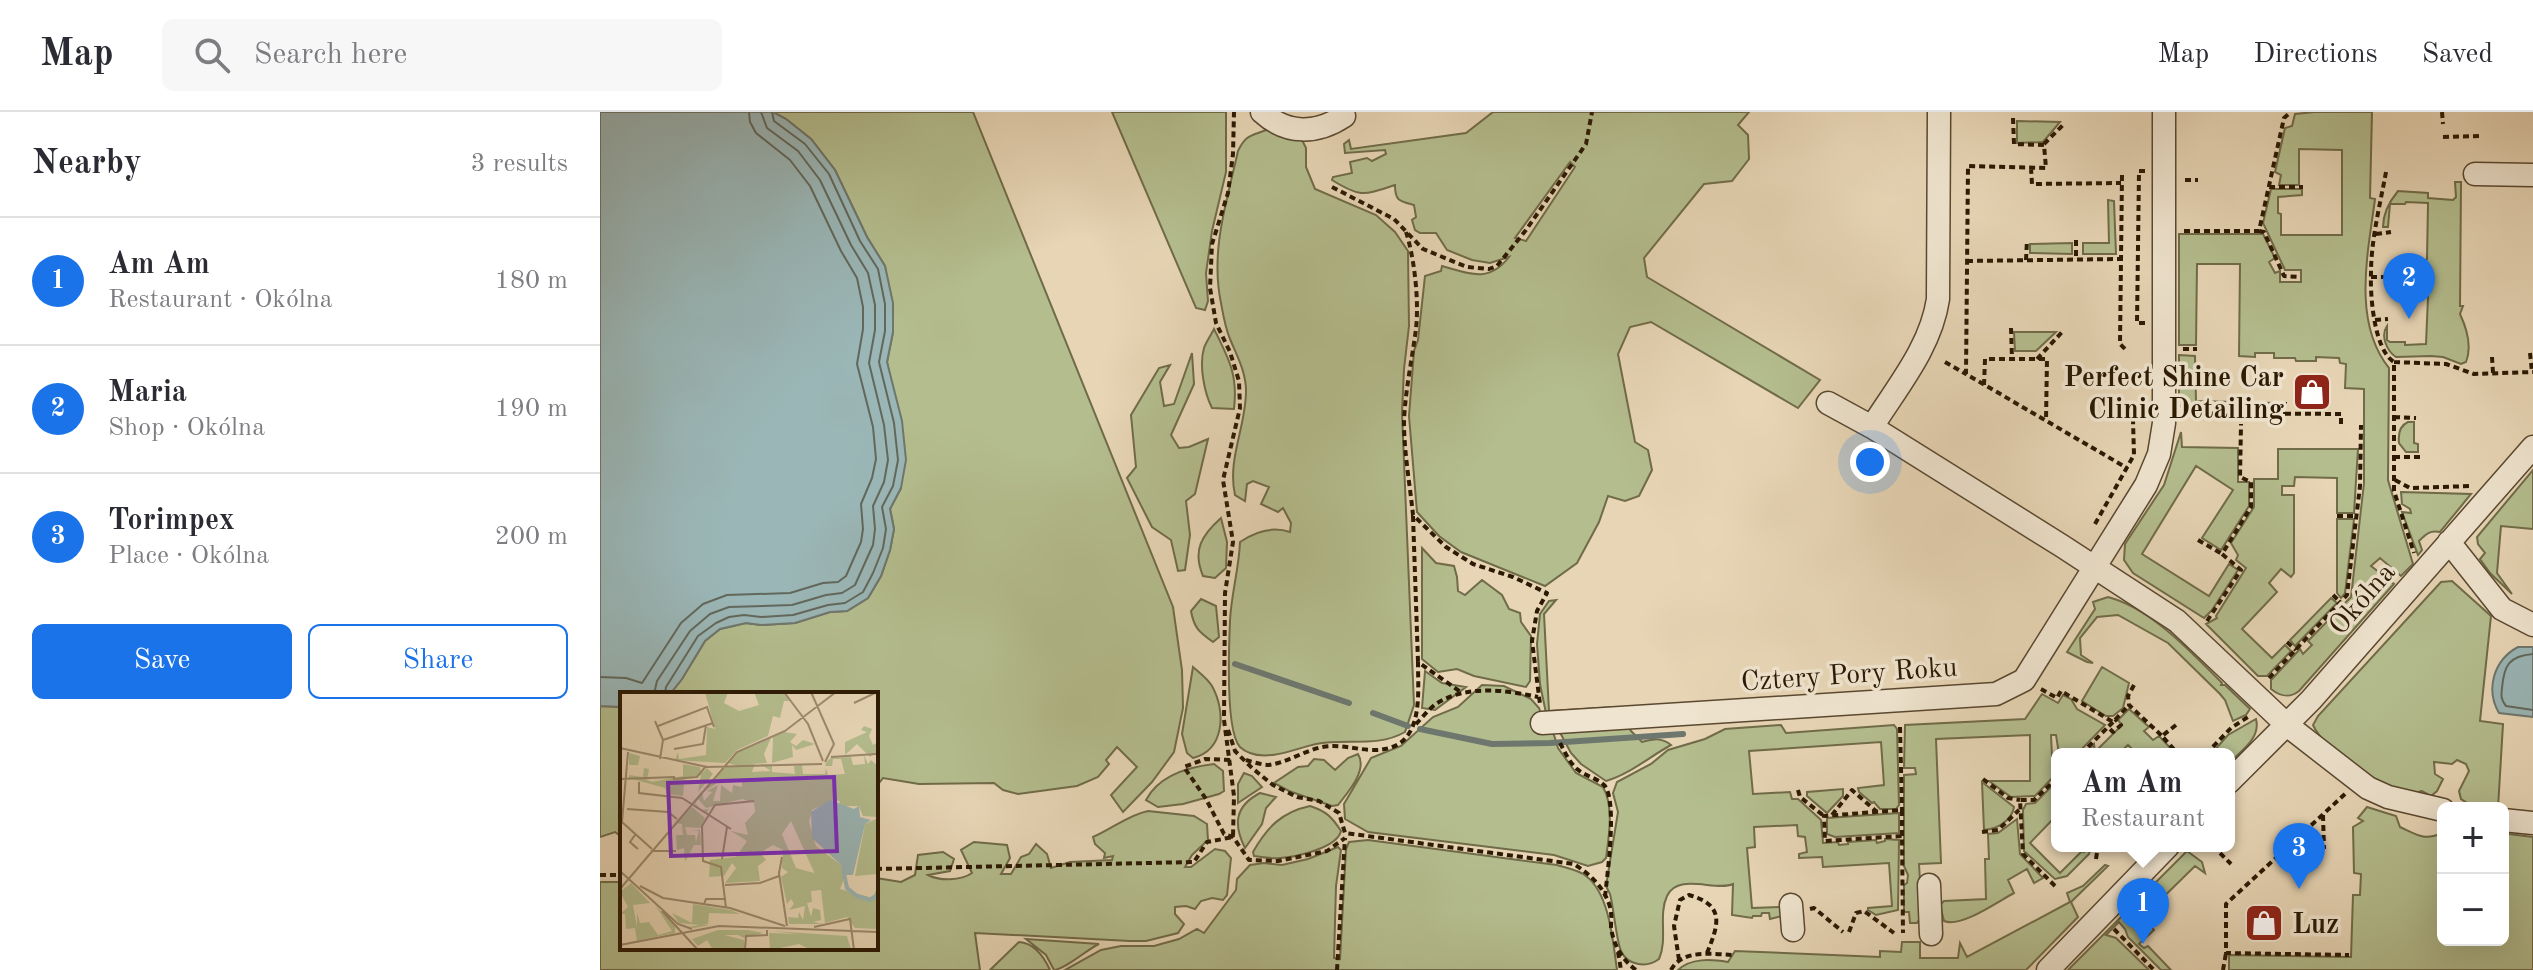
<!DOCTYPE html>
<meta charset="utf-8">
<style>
:root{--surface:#fff;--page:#f7f7f7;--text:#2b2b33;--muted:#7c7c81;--line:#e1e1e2;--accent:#1a73e8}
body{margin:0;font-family:"Old Standard TT",serif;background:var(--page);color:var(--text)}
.controls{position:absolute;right:24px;bottom:24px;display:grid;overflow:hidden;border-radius:12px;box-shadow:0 8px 32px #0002}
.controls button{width:72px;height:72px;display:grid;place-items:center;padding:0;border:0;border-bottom:2px solid var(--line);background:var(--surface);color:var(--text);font:40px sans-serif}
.you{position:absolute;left:1270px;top:350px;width:28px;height:28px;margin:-20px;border:6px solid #fff;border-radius:50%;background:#1a73e8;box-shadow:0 0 0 12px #1a73e833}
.badge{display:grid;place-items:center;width:52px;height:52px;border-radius:50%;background:var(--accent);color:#fff;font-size:26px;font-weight:700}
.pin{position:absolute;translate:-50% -66px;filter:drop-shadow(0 2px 4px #0008)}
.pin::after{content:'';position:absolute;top:42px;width:28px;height:24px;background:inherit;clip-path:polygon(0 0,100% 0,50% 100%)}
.popup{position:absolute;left:1451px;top:636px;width:184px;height:104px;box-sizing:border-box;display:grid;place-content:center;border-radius:12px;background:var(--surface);filter:drop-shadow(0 2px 6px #0005);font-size:26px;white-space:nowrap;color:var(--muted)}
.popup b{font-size:30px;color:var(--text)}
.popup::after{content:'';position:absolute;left:50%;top:100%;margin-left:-16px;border:16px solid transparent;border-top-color:var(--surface)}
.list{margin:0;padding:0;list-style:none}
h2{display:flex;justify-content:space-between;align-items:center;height:104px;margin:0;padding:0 32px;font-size:34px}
h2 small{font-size:26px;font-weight:400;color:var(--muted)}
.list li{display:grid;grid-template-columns:52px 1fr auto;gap:24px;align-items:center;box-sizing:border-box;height:128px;padding:0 32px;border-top:2px solid var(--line)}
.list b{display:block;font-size:30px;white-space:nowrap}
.list p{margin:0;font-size:26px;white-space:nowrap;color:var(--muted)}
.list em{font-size:26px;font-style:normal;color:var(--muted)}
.actions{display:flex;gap:16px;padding:24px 32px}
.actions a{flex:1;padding:18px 0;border:2px solid var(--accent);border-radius:12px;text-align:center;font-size:28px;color:var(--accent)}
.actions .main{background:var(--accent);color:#fff}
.icon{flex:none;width:44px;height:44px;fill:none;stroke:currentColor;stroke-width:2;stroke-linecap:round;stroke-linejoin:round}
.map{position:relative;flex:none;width:1933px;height:858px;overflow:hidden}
header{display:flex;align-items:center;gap:48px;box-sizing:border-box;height:112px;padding:0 40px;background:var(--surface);border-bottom:2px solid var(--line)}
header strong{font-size:38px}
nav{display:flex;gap:44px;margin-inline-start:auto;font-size:28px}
.search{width:560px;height:72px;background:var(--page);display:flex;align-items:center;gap:20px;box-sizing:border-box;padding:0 28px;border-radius:12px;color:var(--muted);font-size:30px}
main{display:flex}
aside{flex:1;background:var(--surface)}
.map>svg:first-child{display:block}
</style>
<header>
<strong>Map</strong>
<div class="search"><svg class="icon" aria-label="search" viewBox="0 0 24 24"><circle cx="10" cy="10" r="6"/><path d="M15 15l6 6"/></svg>Search here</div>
<nav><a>Map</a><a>Directions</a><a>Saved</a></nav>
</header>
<main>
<aside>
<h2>Nearby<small>3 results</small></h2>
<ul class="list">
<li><span class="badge">1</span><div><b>Am Am</b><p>Restaurant · Okólna</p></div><em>180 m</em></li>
<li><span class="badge">2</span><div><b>Maria</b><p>Shop · Okólna</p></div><em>190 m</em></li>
<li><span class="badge">3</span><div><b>Torimpex</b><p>Place · Okólna</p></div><em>200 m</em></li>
</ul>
<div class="actions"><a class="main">Save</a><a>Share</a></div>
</aside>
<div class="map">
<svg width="1933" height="858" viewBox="0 0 1933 858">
<rect width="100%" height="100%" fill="#e7d5b5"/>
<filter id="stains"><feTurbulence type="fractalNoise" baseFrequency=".0025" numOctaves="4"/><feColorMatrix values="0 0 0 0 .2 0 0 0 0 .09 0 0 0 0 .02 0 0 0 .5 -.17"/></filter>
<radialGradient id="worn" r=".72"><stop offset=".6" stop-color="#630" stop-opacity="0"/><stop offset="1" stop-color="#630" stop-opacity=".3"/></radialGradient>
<path fill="#b4bd8e" stroke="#706b48" stroke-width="2" fill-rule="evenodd" d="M173 0H373L573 495 582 558 583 596 574 640 552 670 523 700 511 683 537 655 517 635 506 648 509 652 498 665 477 674 418 682 403 678 394 671 319 672 283 666 276 675V582H70L82 567 105 529 120 517 146 511 161 513 195 511 230 500 247 499 268 486 281 464 290 438 294 417 290 397 301 376 293 279 287 250 293 220 285 154 267 125 235 58 211 27 186 7Z
M512 0H626V60L612 119 606 161 608 189 605 198 596 196Z
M893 0H1149L1138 13 1148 23 1149 47 1132 69 1104 72 1044 146 1047 165 1220 268 1198 296 1051 210 1030 215 1018 242 1035 330 1048 338 1052 358 1039 384 1025 389 1008 384 999 410 977 451 945 474 861 440 839 424 817 400 809 304 814 239 818 228 825 164 841 159 842 154C870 162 889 171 909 145L890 151 872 148 847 138 836 121H820L815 118 812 108 816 105 814 93C799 89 795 89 795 73 764 83 761 86 732 68L733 65 752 61 750 50 767 46 772 49 786 42 785 38 745 41 744 32 749 28 751 37 866 21ZM970 50 975 55 926 129 915 126Z
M1714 0H1772L1770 86 1775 87C1768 141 1752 210 1789 256L1788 368 1813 452 1801 464 1780 446 1771 454 1794 472 1699 579C1689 587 1680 584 1671 577V568L1700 537 1703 542 1712 533 1708 529 1751 485 1764 371V277L1745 276 1746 252 1740 251 1739 246 1716 245V249H1696L1695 246H1674V241H1655V245L1639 244 1640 152H1597L1596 233H1579V122H1663L1675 146 1669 150 1675 161 1680 159V170H1701V158H1685L1663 111 1671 77H1702V83L1678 85V101L1681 102V123H1742V38L1699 37V73H1679L1681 63 1675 60 1685 16 1692 14 1695 2Z
M1417 9 1460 10 1443 30 1417 31Z
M671 16 701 26 706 36V55L715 77 776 103 795 120 808 139 809 214 804 257 802 301 814 593 805 620C777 636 746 626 716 632 697 636 670 649 650 641 647 640 643 638 640 635 625 619 629 533 630 509 631 483 639 457 640 430 656 419 672 414 690 420L691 411 683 396 678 400 661 392 669 375 653 369 647 372 645 389 635 383C627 347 646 315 646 279 646 260 637 244 630 227 625 215 623 202 621 191 610 139 627 89 638 39 647 20 654 24 671 16Z
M1855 70H1861L1860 194H1863L1860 202C1867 217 1872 235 1866 250L1861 252 1843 245 1831 244 1796 245C1787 239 1780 224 1787 214V228L1790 230H1805V233L1826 232 1828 185H1824V149L1827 147 1828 91 1806 90 1805 92H1790L1788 115H1783C1783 101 1789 90 1798 79L1828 81V86L1853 88 1856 85Z
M1508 88 1514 89 1516 142H1483V131H1509Z
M1472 131V142L1430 141V132Z
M614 217C629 247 638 263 634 297L612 296C604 280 599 253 604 236 606 230 611 223 614 217Z
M1414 220H1456L1436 239H1415Z
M592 241 594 272 571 323 579 336 589 335 608 327 595 382 586 389 590 423 585 458 578 459 571 428 552 415 527 366 536 355 531 303 559 256 570 253 560 270 564 294 574 292Z
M1579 243 1595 244 1596 289 1674 291V299L1583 297 1579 292Z
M1808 310H1814V331L1818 332V340H1806L1799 331C1798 322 1799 314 1808 310Z
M1581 320 1582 335 1638 336V370H1649V394L1621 438 1602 426 1633 378 1596 354 1542 442 1609 484 1629 452 1638 458 1612 498 1604 506 1533 461 1524 448 1525 432 1564 373Z
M1678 337H1758L1754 401H1737V366L1695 365 1694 374H1682V383H1694V461L1691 465 1681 457 1669 471 1677 480 1642 517 1672 546 1685 533 1691 539 1667 564H1658L1606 512 1617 506 1616 504 1646 456 1636 448 1638 443 1631 431 1654 395V367H1678Z
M1933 358V417L1901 414 1897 461 1912 482 1890 461 1880 447 1885 441 1878 432 1877 425Z
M1801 380 1871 382 1840 420C1830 418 1826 422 1819 429L1822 438 1818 443 1802 400 1811 401 1810 397 1802 392Z
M621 406 627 430 626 456 615 466 603 464C592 438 602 423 621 406Z
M1737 407H1754L1745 481 1741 486 1737 481Z
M822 436 836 451 854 454 857 465 858 479 865 483 882 468 902 483 909 497 920 501 921 510 931 524 930 569 926 575 874 564 857 557 838 560 822 547Z
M1852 469 1891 504 1880 609 1903 612 1898 696 1869 692 1861 687 1859 679 1869 659 1866 652 1857 648 1852 652 1834 650 1835 662 1843 667 1837 679 1831 684 1822 679C1819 680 1811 681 1810 681 1783 680 1723 637 1713 613L1718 604 1841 470Z
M1508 485C1551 496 1592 541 1622 571L1621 573H1625L1650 597 1646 603 1633 609 1625 588 1620 582 1568 531 1518 503 1497 505 1480 526 1481 543 1493 551 1487 550 1467 540 1495 497 1493 490Z
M1731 486 1737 491 1695 534 1690 528Z
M601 487 616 494 619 525 613 530C599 520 594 516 591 499Z
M956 488 944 502 949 599 1016 595 1031 619 1042 630C1053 627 1061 625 1071 633 1049 645 1030 662 1006 669L981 652 971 641 957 615 947 606 940 572 937 532 940 502 949 489Z
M593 555C600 561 608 567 612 574 626 599 625 638 593 646L587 641 582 622Z
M1502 555 1529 571 1523 596 1513 604H1506L1482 589Z
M825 559 842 571 866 575 835 598 822 596Z
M882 573 904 574 931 587 939 596 945 614 954 623 958 636 976 661 1003 675C1014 694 1009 724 1006 746L1002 750 988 754 954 743 768 720 745 707 744 692 771 646 801 634 833 605 858 595Z
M1442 582 1458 591 1463 583 1471 587 1477 597 1505 613 1477 642H1459L1456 623H1451L1452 644 1457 649V661L1435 684 1411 685 1389 669H1430V623L1336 627 1341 751 1319 752 1322 803 1317 811H1310L1309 800H1304V773L1307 771 1308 763 1304 754V663L1316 662 1315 656H1304L1305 613 1425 607Z
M0 594 22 595V725L15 720 0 725Z
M1529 597 1549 615 1544 619 1553 628 1559 624 1576 642H1537L1528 633 1518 642H1485L1494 632 1495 640 1522 613 1518 608Z
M1656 607C1661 626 1642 638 1629 651V642H1611L1628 623Z
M1181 613 1186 621 1294 613 1297 617 1299 693 1296 697H1280L1274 690 1272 691 1259 680 1258 676 1284 673 1281 630 1149 639 1153 682 1190 680 1192 687H1198L1221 708 1223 731 1238 730 1239 733 1248 732V730L1276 728 1277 731 1285 729V727L1299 728 1298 798 1276 803 1268 798V796L1292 794 1289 751 1223 755 1222 745 1199 746V742L1207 740 1205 725 1198 724 1197 713 1154 715 1155 735 1147 736 1152 796 1183 795 1182 804 1170 807 1169 801H1162L1161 804H1153L1152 806 1132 803 1133 772C1116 780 1078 760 1067 784 1058 803 1068 827 1059 847 1047 856 1028 854 1021 839 1016 827 1014 797 1010 782L1006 774 1018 700 1013 681 1017 670 1051 652 1068 638 1105 627 1125 617Z
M758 642C768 658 748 680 738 693L732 694 689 679 674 671 698 655 708 654 714 647 724 648 735 658 748 646Z
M614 652 623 659 624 679 619 682 583 692 558 695 546 688C559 663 588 655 614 652Z
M644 661 652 664 662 675 638 691V672Z
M1457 669V703L1430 731 1460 761 1482 739 1484 740 1491 735 1489 742 1467 764 1455 767 1424 739 1423 698 1426 692 1435 691Z
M1382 670 1414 695C1412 708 1398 717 1384 718Z
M1243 677V684L1227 701 1207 684V680Z
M660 681 676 685 666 696 662 712 645 736C633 712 635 694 660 681Z
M710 694C726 699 732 705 741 719 737 736 696 745 680 746 671 747 662 745 654 744L653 740C667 715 682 700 710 694Z
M1767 695 1796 704 1800 715C1817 723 1824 729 1843 721V828H1903V714L1909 722 1933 725V858H1629V843L1751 845 1753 783H1760L1761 762 1754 761 1753 715 1763 709 1758 706Z
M548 699 594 704 607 712 608 728 592 743 585 755H591L615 737 625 739 631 746 627 783 623 788 612 786 601 789 595 797 586 794 575 795V802L584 812 578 821 546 829H530L375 821 380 858H0V770H22V836H276V766L301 770 315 763 318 743 343 740 354 747 350 759 328 763C339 769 361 769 372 761L361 738 374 730 407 733 410 746 401 762H411L421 745 429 742 436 732 447 742 451 756 470 750 512 748 513 744 504 746 505 741 495 732 493 725C512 717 528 703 548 699Z
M1299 701V721L1235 725 1227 722V706Z
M1417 707 1420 742 1443 766 1434 771 1427 757 1408 768 1414 781C1397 790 1361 816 1344 809L1340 793 1344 789 1386 787 1385 747H1389L1388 722 1398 721Z
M768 728 957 753C966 756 979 758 986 764 1010 782 1013 831 1017 858H465L501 838 521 834H554L579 827 597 817 604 821 636 778 637 767 650 753 664 751 682 753 708 747 738 735 741 738 736 774 734 846 740 847 746 737 749 730Z
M1587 739 1602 750 1605 761 1595 754 1542 806 1554 818 1539 832 1544 836 1548 834 1571 858H1561L1528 825 1525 817 1519 810 1506 823 1516 826 1549 858H1468Z
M1505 753 1508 754 1471 790 1478 805 1426 858H1078C1091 846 1110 847 1128 850L1135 839 1280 845V839L1301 840 1302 830H1320V846H1358L1360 831 1367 845 1470 790 1467 781 1483 774Z
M426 827 499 832C486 838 466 857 454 858L446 843Z
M419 830C435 831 444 845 450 858H390Z"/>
<path fill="#9ab6b6" stroke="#6e776e" stroke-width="2" d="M0 0H173L186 7 211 27 235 58 267 125 285 154 293 191V220L287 250 302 309 306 348 301 376 290 397 294 417 290 438 281 464 268 486 247 499 230 500 195 511 161 513 146 511 120 517 105 529 82 567 70 582H22V595L0 594Z
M1918 535H1933V605L1899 601C1885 577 1894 548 1918 535Z"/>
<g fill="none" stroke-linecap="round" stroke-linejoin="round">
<path stroke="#62685c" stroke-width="2" d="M1933 542C1909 544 1904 553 1902 576 1901 584 1901 588 1906 594L1933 598
M0 565 26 566 42 571 81 511 103 492 127 483 190 481 223 471 238 470 246 464 261 430 263 417 261 392 272 366 276 347 273 315 257 252 263 217V195L257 166 241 139 210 74 190 48 156 21 150 10 149 0
M54 582 57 569 90 519 110 502 129 495 192 493 226 483 242 481 255 473 273 433 275 417 273 394 284 370 288 348 284 313 269 251 275 218V193L268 161 251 133 220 68 198 39 167 16 161 0
M65 582 66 575 98 524 116 511 129 505 144 503 161 505 193 503 228 493 245 491 263 480 273 461 283 436 286 417 282 395 293 374 298 348 294 311 279 250 285 219V192L278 157 260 129 229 62 205 32 174 9 172 0"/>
<path stroke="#6e776e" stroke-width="6" d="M635 552 749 591
M773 601 808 614
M820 617 892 632 950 631 1083 622"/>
<g stroke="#5a4830" stroke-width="25">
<path id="minor" d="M662 0C687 23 717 22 744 4
M1875 62 1933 63
M1228 291 1272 315 1462 434 1577 509 1688 614 1768 676 1788 685 1843 698
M1272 315C1297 275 1331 235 1338 187L1339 0
M1849 430 1902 497 1933 513
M942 611 1396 582 1424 568 1546 373 1559 342 1564 311V0
M1629 670 1711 588 1933 335
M1903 708 1933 711
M1329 773 1331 822
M1191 793 1193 818
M1448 858 1568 734"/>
</g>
<path stroke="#2b1903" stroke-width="4" stroke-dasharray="6 4" stroke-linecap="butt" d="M1842 0 1843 12
M1413 6 1414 32 1444 33 1446 56 1368 54 1366 262 1527 356
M1843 25 1881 24
M1444 32 1465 11
M1431 56 1432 72 1521 71
M1545 59H1539L1537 211H1546
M1786 60C1780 93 1771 128 1771 161 1770 183 1774 238 1794 250V379L1814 441
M1522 63 1520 232 1525 237
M1585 68H1598
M732 75 794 107 823 137 867 155 889 157 897 154 926 118 986 32 992 0
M1669 75H1703
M1584 119H1659L1684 6 1691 0
M1659 119 1664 120 1684 164 1699 165
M806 120C815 148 820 195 815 224 811 253 805 281 804 310 804 341 810 373 813 403L846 435 873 452 913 465 947 481 937 499 932 529 940 592
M1776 122 1791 120
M1476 128V148
M1426 148 1427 128
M1367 149 1520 147
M1771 165H1785
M1775 208 1788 207
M1411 216 1412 247
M1583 237H1597
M1930 241 1932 260
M1892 245 1893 261
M1437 247 1463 219
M1345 250 1366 262
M1794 250 1846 252 1874 262 1933 260
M1384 273 1385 247H1447L1446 309
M1685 290V302
M1585 301 1741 302V313
M1794 305 1816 306
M1794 345H1820
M1795 368 1810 376 1872 374
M813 404 818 550
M1737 404H1757
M1495 412 1534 343 1533 308
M1598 428 1622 442
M1733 483 1741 491
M1607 509 1641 458 1622 442 1651 395V370L1640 365 1641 312
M1687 530 1696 538
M1669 566 1747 483 1760 374 1761 313
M1534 573 1528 584 1529 593 1562 624
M1441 577 1457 586 1461 579 1513 610 1529 593
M1513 610 1508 615 1513 620 1521 613 1515 607
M816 612C823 605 830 595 839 590 869 573 906 578 938 585
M1576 613 1562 624 1578 642
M1300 615 1302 698
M628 618 635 639 652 656 673 673 697 685 719 689 739 701 745 721 974 752C991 763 1004 775 1010 795 1012 802 1011 808 1011 815 1013 832 1022 848 1036 858
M960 631C965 640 969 650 977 657 985 664 997 666 1004 673 1018 687 1007 764 1005 785
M1481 642 1508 615
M1606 642 1631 616 1651 603
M630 648 605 647 584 655 606 687 624 722 633 725 649 748 678 749 727 739 745 726
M646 648C653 650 662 653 669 653 688 650 704 639 722 635 739 632 754 637 771 638 825 640 818 586 818 550L862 581
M1383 667 1408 686 1420 688
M1198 678 1200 685 1224 704
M1745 682 1626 792V841L1749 843
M1232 703 1252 678 1277 700
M1723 703 1724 737
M1382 720 1398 718 1419 698
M1302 724V698L1224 704 1225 729 1302 724 1303 821
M1613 734 1631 752
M1496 747 1498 734
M276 757 594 750 607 730 633 725 634 684 624 608 625 481 633 430 623 368 640 296 639 269 630 240 616 211 610 176 612 132 628 81 633 42 634 0
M0 763H22
M1455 774 1423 742 1420 688H1434L1457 666
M1210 797 1214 796 1243 820
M1514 817 1554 858
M1249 820 1256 801 1264 799 1294 821
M1018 840 1021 858
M1079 848 1074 814 1080 788 1089 783C1125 793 1119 812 1107 841
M737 858 745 726
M1071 858C1082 837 1112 842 1133 843
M1623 858 1626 841"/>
<use href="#minor" stroke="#efe4cf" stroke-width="22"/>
</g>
<defs>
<g id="shop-square" transform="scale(2)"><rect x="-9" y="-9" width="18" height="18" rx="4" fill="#8f2418" stroke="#efe4cf"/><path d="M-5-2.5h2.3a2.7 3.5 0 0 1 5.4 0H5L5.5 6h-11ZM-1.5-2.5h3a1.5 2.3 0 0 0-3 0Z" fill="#fff"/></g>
</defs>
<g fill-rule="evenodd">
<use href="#shop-square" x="1712" y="280"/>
<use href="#shop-square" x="1664" y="811"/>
</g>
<g text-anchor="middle" stroke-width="7" stroke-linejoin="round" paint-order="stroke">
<g font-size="28" font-weight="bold" fill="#2b1903" stroke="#efe4cf" text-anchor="end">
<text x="1684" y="274">Perfect Shine Car<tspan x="1684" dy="32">Clinic Detailing</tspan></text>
<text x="1692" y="821" text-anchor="start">Luz</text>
</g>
<g font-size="28" fill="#2b1903" stroke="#efe4cf">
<text transform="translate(1761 486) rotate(-49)" y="10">Okólna</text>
<text transform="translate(1249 561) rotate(-4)" y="10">Cztery Pory Roku</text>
</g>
</g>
<g transform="translate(20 580)">
<rect width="258" height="258" fill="#e7d5b5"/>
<path d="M85 0H108L104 11 119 19 139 13 134 0H163L170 9H164L160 26 153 24 148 44 117 58 105 71 55 68 58 60 59 67 86 63 87 35 95 37ZM244 34 252 37 249 44 253 53 258 50V59L250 65 237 52 225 63V50L247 40 241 38ZM164 40 177 42 170 50 176 54 183 48 195 52 176 58 172 53 173 65 152 71 153 45ZM151 46 144 62 147 71 129 72H135L132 80 151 79 140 72 152 73V80L175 82 174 74 182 73 183 82H205L206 76 208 83 225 82 221 67H213L212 74H205L207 69 211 66 231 65 233 73 245 72 244 63 248 72 251 68 258 74V125L243 124 239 114H219L220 109 214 108 192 118 189 130 196 154 221 173 224 187 220 197 253 206 258 193V237L235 236 227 225 205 231 201 198 191 199 192 210 187 211 191 225 193 216 200 218 201 228 193 230 203 232H169L168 225 178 226 179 220 183 228 185 214 169 218 174 212 171 207 167 212 161 185 168 180 162 176 163 158 153 153 140 161 146 168 138 174 140 189 105 191 116 176 112 171 104 184 89 185 90 168 116 165 127 149 111 139 128 143 125 131 135 120 134 111 122 107 86 116 78 107 75 111 81 118 89 117 86 122 80 118 73 110 82 99 84 109 92 100 87 99 98 93 93 109H100L101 93 112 101 113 93 122 95V87L97 91 85 99 106 74H118L108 71 118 60ZM171 129 194 180V181L176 176 162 142ZM9 61 20 64 18 73H9V83L23 85 24 76 29 77 27 88 32 90 63 84V72L80 75 81 82 87 76 93 82 78 100 81 83 63 87 74 91 64 92 63 104 47 102 45 96 9 86ZM72 115 85 126 80 136 65 135 67 143H75L76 150 79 139 72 138H80L81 153H74L65 170 64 156 57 158 56 143H63L62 132 55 131ZM256 127 258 182 235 184 245 132ZM11 191 30 211 13 213 17 235V221L20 231 29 230 38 243 52 239 35 213 55 234V241L0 252 17 249 15 236 6 237 5 222H0L8 215 0 200ZM73 212 111 218 120 222 89 221 88 232 82 233H90L74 236 68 235 80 233 59 231 52 221 72 231ZM98 238H128L143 241 124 246 118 243H104L124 248 125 256 123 258H93L87 248 78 254 72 247ZM152 239 227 244 231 258H191L179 252 150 258 149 241 177 242Z" fill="#b4bd8e" fill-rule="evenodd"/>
<path d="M210 108 234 117 239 114 240 125 251 128 245 132 233 183H222L221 173 192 146 191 120Z" fill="#9ab6b6"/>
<path fill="none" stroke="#9ab6b6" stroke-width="4" d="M224 182 227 196 237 204 250 208 257 203"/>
<path fill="none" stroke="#9c8a6e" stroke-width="2" d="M164 0 188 32 203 69M191 0 214 52 205 70M234 11 257 0 258 13M35 29 43 48 40 67M38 34 87 15 94 35M43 48 93 31M0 56 87 75 202 72M54 57 83 52 86 33M8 60 2 130 32 157M211 65 256 62M0 87 55 85M53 87 77 85 86 74M19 90V101L62 106 111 137M7 117 48 120 57 127M13 153 18 157 10 150 15 143M31 159H56M162 165 159 181 167 234M102 167 107 135M0 179 58 232 72 237M105 193 140 191 159 184M20 194 43 206 110 216 165 234M0 197 117 60 165 39 216 0M84 212 86 207H106M106 216 101 175 83 169 82 134 95 113 134 109M42 219 78 258M194 235 230 227 234 258M0 253 99 234 258 240M125 258 126 244 147 243V238"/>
<path fill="#7b2cbf" fill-opacity="0.15" stroke="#7b2cbf" stroke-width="4" d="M214 85 217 159 51 164 48 91Z"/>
<rect width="258" height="258" fill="none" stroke="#2b1903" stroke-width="4"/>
</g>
<rect width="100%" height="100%" filter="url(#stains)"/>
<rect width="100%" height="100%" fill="url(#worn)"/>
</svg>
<div class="controls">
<button>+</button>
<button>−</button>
</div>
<div class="you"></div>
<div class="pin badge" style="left:1543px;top:832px">1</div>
<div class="popup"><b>Am Am</b>Restaurant</div>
<div class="pin badge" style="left:1809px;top:207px">2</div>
<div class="pin badge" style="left:1699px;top:777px">3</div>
</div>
</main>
